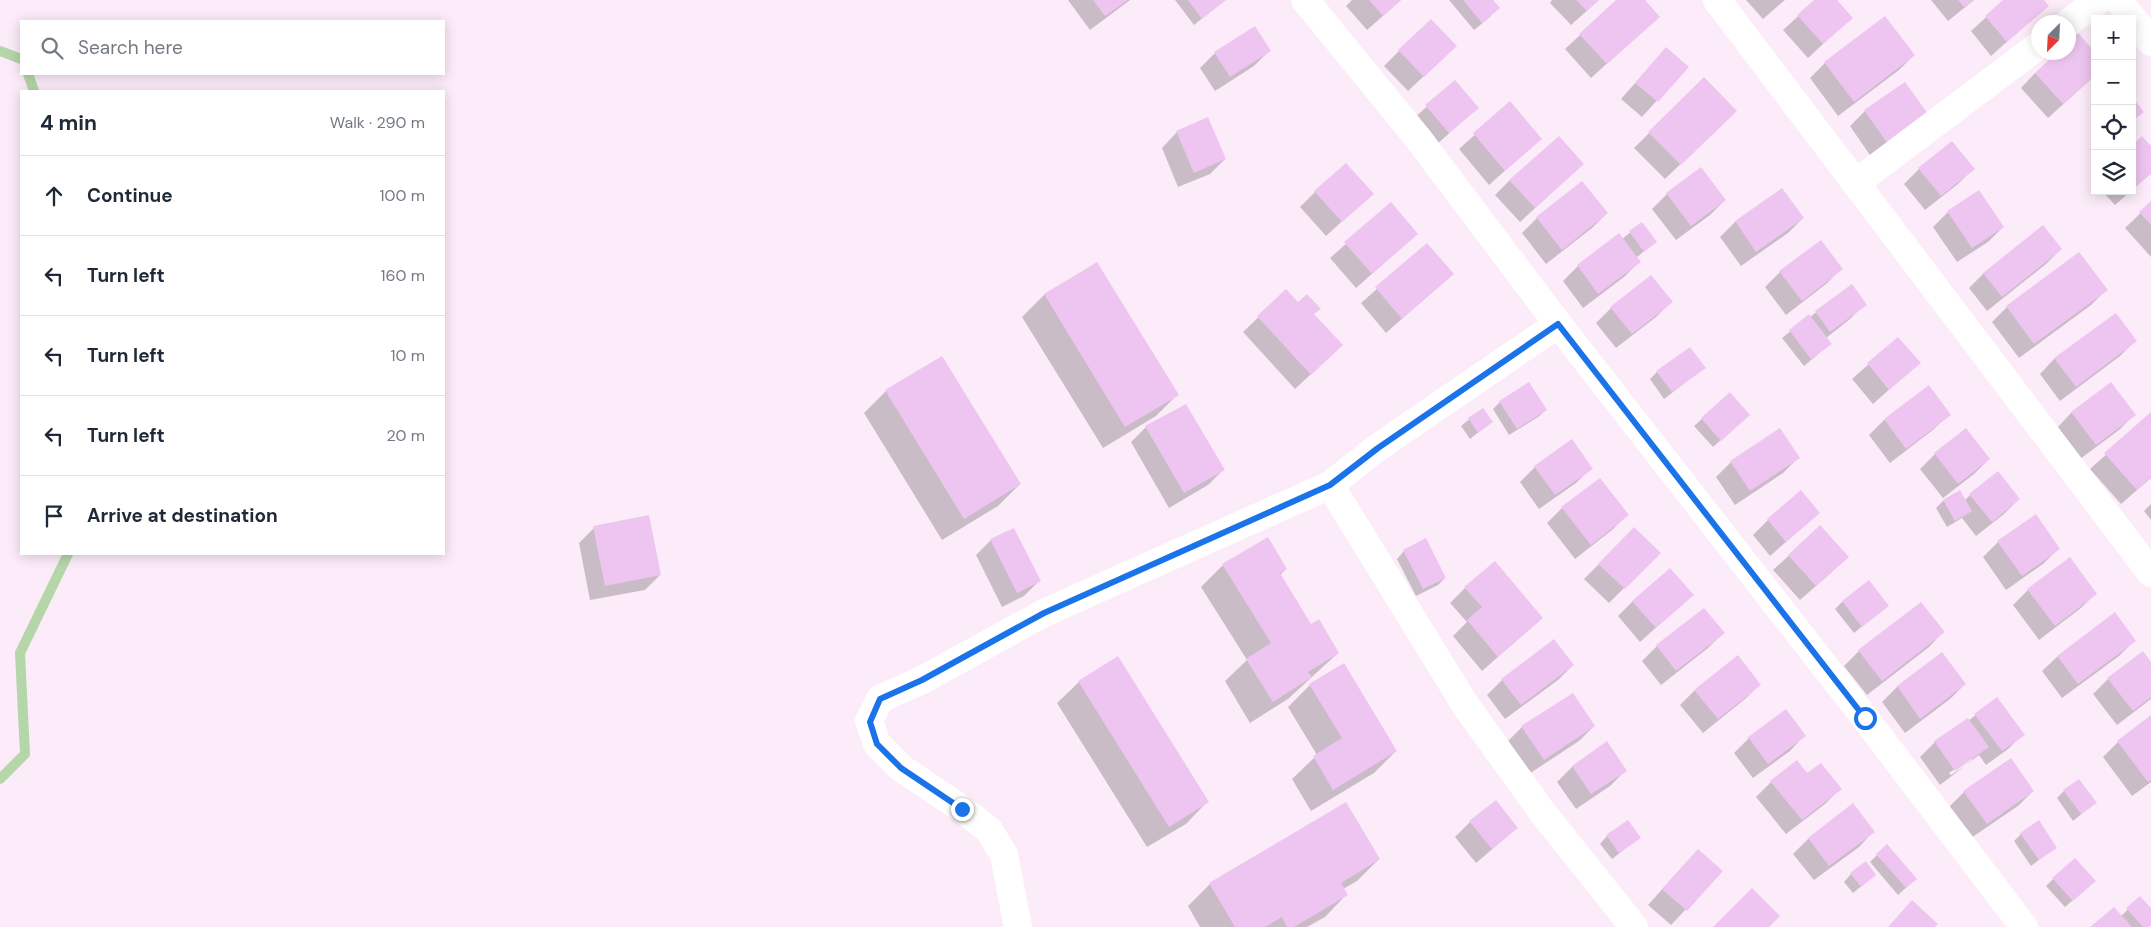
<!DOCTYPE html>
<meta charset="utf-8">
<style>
:root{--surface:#fff;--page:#f6f6f7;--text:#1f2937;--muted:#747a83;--line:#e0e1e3}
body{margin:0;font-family:"DM Sans",sans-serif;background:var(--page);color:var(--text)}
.controls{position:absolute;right:15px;top:15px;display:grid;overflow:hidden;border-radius:0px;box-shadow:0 2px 12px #0003}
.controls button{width:45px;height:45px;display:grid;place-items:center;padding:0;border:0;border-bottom:1px solid var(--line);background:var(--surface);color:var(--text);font:25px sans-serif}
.compass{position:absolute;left:2031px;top:15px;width:45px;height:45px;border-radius:50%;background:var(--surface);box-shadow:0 2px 12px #0003;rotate:204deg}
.stop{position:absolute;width:15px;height:15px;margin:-11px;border:4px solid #1a73e8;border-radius:50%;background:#fff}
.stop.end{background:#1a73e8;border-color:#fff;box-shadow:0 1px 5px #0008}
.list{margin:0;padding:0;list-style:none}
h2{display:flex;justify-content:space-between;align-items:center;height:65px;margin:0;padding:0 20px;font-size:21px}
h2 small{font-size:16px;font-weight:400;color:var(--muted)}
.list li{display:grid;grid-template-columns:32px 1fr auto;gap:15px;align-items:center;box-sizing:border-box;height:80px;padding:0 20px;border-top:1px solid var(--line)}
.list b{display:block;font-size:19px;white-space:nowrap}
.list em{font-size:16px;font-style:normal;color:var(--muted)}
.icon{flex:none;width:28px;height:28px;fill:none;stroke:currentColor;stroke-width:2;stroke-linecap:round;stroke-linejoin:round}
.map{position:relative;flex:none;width:2151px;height:927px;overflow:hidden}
.search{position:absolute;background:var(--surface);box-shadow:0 2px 12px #0003;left:20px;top:20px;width:425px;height:55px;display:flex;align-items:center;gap:12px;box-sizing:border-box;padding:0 18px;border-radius:0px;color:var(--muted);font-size:19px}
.panel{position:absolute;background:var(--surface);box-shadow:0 2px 12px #0003;left:20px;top:90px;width:425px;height:465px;border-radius:0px}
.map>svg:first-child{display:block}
</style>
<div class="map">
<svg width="2151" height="927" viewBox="0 0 2151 927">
<rect width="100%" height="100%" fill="#fcecf9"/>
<path fill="#0003" fill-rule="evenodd" d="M1068 0H1130L1090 30Z
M1175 0H1225L1194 25Z
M1352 0H1401L1367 30 1346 6Z
M1449 0H1491V16L1474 30Z
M1552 0H1599L1571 25 1550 3Z
M1618 0H1643V31L1591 78 1565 49Z
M1746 0H1785L1763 19Z
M1816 0H1835L1851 18 1808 58 1783 30Z
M1931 0H1974L1948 21Z
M2005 0H2042L2047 6 1991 56 1971 31Z
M1885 18 1914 55 1899 70 1838 116 1810 78 1825 63Z
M1269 51 1254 66 1215 91 1200 68 1215 53Z
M1399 51 1440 61 1408 91 1384 66Z
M1652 64 1687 67 1642 117 1621 99Z
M2035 73 2090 80 2048 118 2021 88Z
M1704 79 1720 126 1665 179 1634 148Z
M1454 82 1477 108 1434 147 1411 121Z
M1905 83 1914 133 1874 161 1850 126 1865 111Z
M1510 103 1540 139 1489 185 1459 149Z
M1177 132 1225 159 1210 174 1178 187 1162 148Z
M1583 164 1520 222 1495 195 1510 180Z
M1701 169 1725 200 1710 215 1676 240 1652 209 1667 194Z
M1919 169H1973L1958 184 1925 210 1904 184Z
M1582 182 1607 213 1592 228 1546 264 1522 233 1537 218Z
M1782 190 1803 218 1788 233 1741 266 1720 237 1735 222Z
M2102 191H2131L2115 205Z
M1315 192 1372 194 1326 236 1300 207Z
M2151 203V257L2125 228Z
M1391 204 1417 234 1356 288 1330 258Z
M1948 212 2003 227 1988 242 1957 262 1933 227Z
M1642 223 1655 242 1636 258 1639 262 1624 277 1583 308 1563 281 1578 266 1622 239Z
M1820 242 1841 269 1826 284 1786 315 1765 287 1780 272Z
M1427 245 1452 274 1386 333 1361 303Z
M2061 249 2046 264 1987 311 1969 288 1984 273Z
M2079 254 2106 290 2091 305 2019 358 1992 322 2007 307Z
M1097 264 1178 394 1156 416 1103 448 1022 317 1044 295Z
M1650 277 1671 302 1656 317 1616 348 1596 323 1611 308Z
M1851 285 1865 304 1850 319 1826 338 1830 344 1804 366 1782 338 1809 316 1810 317Z
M1286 291 1298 304 1313 315 1326 360 1295 389 1243 332Z
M2115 314 2135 341 2120 356 2060 401 2040 374 2054 359Z
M1898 338 1919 363 1873 404 1852 379Z
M942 357 1020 484 998 506 942 540 864 413 886 391Z
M1704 368 1664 399 1650 379 1657 372Z
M2111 384 2134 415 2119 430 2080 459 2057 428 2071 413Z
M1929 387 1949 414 1934 429 1890 463 1869 435 1884 420Z
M1730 394 1741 422 1713 447 1694 426Z
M1500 402 1546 410 1538 417 1509 435 1493 409Z
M1482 409 1491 422 1470 439 1461 426Z
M2151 414V478L2121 504 2090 469Z
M1146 427 1223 470 1208 485 1169 508 1131 442Z
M1935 454 1989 459 1974 474 1943 498 1920 469Z
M1798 458 1783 473 1735 505 1716 477 1731 462Z
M1535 467 1591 468 1576 483 1539 509 1520 482Z
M1960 492 1965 500 1970 495 2019 499 2004 514 1976 536 1962 518 1947 527 1936 508 1943 501Z
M2151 504V520L2144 511Z
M1562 508 1627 515 1612 530 1575 559 1547 523Z
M1819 513 1770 556 1753 535 1768 520Z
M1820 527 1832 572 1800 600 1773 570Z
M594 528 660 575 645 590 590 600 579 543Z
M1634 529 1659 553 1609 603 1584 579Z
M991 540 1039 581 1024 596 1002 607 976 555Z
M1998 542 2058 549 2043 564 2006 590 1983 557Z
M1404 551 1445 578 1438 585 1416 596 1397 559Z
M2070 559 2096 593 2081 608 2039 640 2013 605 2028 590Z
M1223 565 1286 569 1280 575 1311 626 1338 653 1288 699 1250 723 1225 681 1247 660 1201 587Z
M1465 588 1542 618 1482 671 1453 636 1467 622 1450 603Z
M1692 595 1640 642 1618 616 1633 601Z
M1842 602 1887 606 1854 633 1835 609Z
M1943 632 1929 647 1867 695 1844 666 1859 651Z
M1723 633 1708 648 1661 685 1642 661 1657 646Z
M2134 641 2119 656 2062 698 2042 671 2057 657Z
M1942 654 1965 684 1950 699 1905 733 1882 702 1897 687Z
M2151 664V699L2117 725 2093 694 2108 679Z
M1573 665 1558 680 1505 719 1487 695 1502 680Z
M1079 682 1207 802 1186 824 1147 847 1057 703Z
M1760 684 1745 699 1703 733 1680 705 1695 690Z
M1310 685 1396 751 1374 773 1311 811 1292 779 1317 755 1288 707Z
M1997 699 2023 734 2008 749 1986 765 1979 755 1940 785 1920 757 1935 742 1967 720 1968 721ZM1972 758V761L1951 775 1949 773Z
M2151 717V782L2132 796 2103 757 2118 742Z
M1594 726 1579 741 1529 774 1507 742 1522 727Z
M1804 736 1790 751 1753 778 1734 753 1749 738Z
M1607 743 1625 771 1610 786 1576 809 1557 782 1572 767Z
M1807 775 1840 789 1825 804 1786 834 1756 797 1771 782Z
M2033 791 2018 806 1971 838 1949 807 1964 792Z
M2064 791 2095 803 2073 821 2057 798Z
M1853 805 1873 832 1859 847 1814 880 1793 854 1808 839Z
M1470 822 1517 828 1476 863 1455 837Z
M2021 834 2056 847 2031 866 2014 841Z
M1607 836 1639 838 1612 859 1600 844Z
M1877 855 1908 886 1898 895 1870 862Z
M1379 859 1357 881 1343 889 1346 895 1325 917 1307 927H1200L1188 906 1210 884Z
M1683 866 1721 872 1671 925 1648 905Z
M1851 874 1875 875 1853 893 1844 882Z
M2053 879 2087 888 2065 907 2046 886Z
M2140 898 2151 910V925L2148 927H2092L2121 916Z"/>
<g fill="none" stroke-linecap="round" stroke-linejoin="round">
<path stroke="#b5d6a8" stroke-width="10" d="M0 51 21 59
M28 74 34 91
M0 779 25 754 20 653 68 554"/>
</g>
<path fill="#eec5f0" d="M1093 0H1128L1105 16Z
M1188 0H1226L1202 19Z
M1369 0H1401L1383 16Z
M1463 0H1493L1500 8 1482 23Z
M1576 0H1599L1587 11Z
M1616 0H1645L1660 17 1607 64 1579 34Z
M1814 0H1837L1853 18 1823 44 1797 15Z
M1958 0H1973L1964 7Z
M2003 0H2044L2049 6 2007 42 1985 16Z
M1885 16 1915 55 1854 102 1824 62Z
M1431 19 1457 46 1424 77 1398 50Z
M1255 26 1271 51 1230 77 1214 52Z
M2078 33 2095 52V75L2063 104 2035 73 2057 52H2068V42Z
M1666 47 1689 67 1658 102 1635 83Z
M1704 77 1737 111 1681 165 1648 132Z
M1455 80 1479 108 1449 133 1425 105Z
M1905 82 1931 118 1890 147 1864 110Z
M2132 97 2144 112 2132 121Z
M1510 101 1542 139 1505 171 1473 133Z
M1208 117 1226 159 1194 173 1176 131Z
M1559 136 1584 164 1535 208 1509 180Z
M2142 136 2151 146V174L2132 190V145Z
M1952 141 1975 169 1941 196 1918 168Z
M1346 163 1374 194 1342 222 1314 191Z
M1701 167 1726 200 1691 226 1666 193Z
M1582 181 1608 213 1562 250 1536 217Z
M1782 188 1804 218 1756 252 1735 221Z
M1979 190 2004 227 1972 248 1947 211Z
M2151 201V225L2139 212Z
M1391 202 1418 234 1372 274 1344 242Z
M1642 222 1657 242 1644 252 1629 231Z
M2043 225 2062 249 2002 297 1983 273Z
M1619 233 1641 262 1598 294 1577 265Z
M1821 240 1843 269 1802 301 1779 271Z
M1427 243 1454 274 1402 319 1375 287Z
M2079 252 2108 290 2034 344 2006 306Z
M1097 262 1179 395 1125 427 1044 294Z
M1651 275 1673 302 1632 334 1610 307Z
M1852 284 1867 305 1830 332 1815 311Z
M1286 289 1298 302 1307 294 1321 309 1314 314 1343 345 1311 375 1257 316Z
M2116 313 2137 341 2076 387 2054 358Z
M1809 314 1832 344 1811 359 1789 330Z
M1898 337 1921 363 1889 390 1867 363Z
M1690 347 1706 368 1672 392 1656 371Z
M942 356 1021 484 964 519 885 390Z
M1529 382 1547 410 1517 429 1499 401Z
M2111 382 2136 415 2096 445 2071 412Z
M1929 385 1951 415 1906 449 1884 419Z
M1730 392 1750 415 1721 441 1701 418Z
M1186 404 1225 470 1184 493 1145 426Z
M1483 408 1493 422 1478 433 1468 418Z
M2151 412V477L2137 490 2104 453Z
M1780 428 1800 458 1750 491 1730 461Z
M1966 428 1990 459 1958 484 1934 453Z
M1572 439 1593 469 1555 495 1534 466Z
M1998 471 2020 499 1992 522 1969 494Z
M1600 478 1629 515 1591 545 1561 507Z
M1801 490 1820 513 1786 542 1767 519Z
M1960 490 1972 511 1955 521 1943 500Z
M2036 514 2060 549 2022 576 1997 541Z
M649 515 661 575 605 586 593 526Z
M1820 525 1849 557 1816 586 1788 555Z
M1634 527 1661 553 1625 589 1598 564Z
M1014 528 1041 581 1017 593 990 539Z
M1268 537 1287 569 1280 573 1311 624 1319 619 1339 653 1308 672 1312 677 1273 702 1246 659 1271 643 1222 564Z
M1426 538 1446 578 1423 589 1403 550Z
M2070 557 2097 594 2055 626 2027 589Z
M1495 561 1543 618 1498 657 1467 620 1482 607 1464 587Z
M1670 568 1694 595 1656 628 1632 601Z
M1869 580 1889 606 1862 627 1842 601Z
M1921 602 1945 632 1882 681 1858 650Z
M1704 608 1725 633 1676 671 1656 645Z
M2115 612 2136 641 2078 684 2057 656Z
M1554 639 1574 665 1521 705 1501 679Z
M2143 651 2151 662V697L2133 711 2107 678Z
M1942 652 1966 684 1920 719 1897 686Z
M1738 655 1761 685 1718 719 1694 690Z
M1118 656 1209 802 1169 827 1078 681Z
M1344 663 1397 751 1333 790 1313 756 1342 738 1309 684Z
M1573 693 1595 726 1544 760 1521 726Z
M1997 697 2025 735 2002 751 1974 714Z
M1786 709 1806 736 1768 764 1748 737Z
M2151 715V780L2148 782 2117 741Z
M1968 718 1989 747 1955 771 1934 741Z
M1607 741 1627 771 1591 794 1572 766Z
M2011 758 2034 791 1987 824 1963 791Z
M1797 760 1807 773 1821 763 1842 789 1802 820 1770 781Z
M2079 779 2097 803 2081 814 2063 790Z
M1496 800 1518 828 1492 849 1469 821Z
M1346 802 1380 859 1341 883 1348 895 1294 927H1287L1282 917 1265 927H1235L1209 883Z
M1853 803 1875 832 1829 866 1808 838Z
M1628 820 1641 838 1619 853 1606 835Z
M2039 820 2057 848 2039 860 2020 833Z
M1887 844 1917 879 1906 888 1876 854Z
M1698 849 1723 871 1687 911 1662 889Z
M2075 858 2096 881 2073 901 2052 878Z
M1866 861 1876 875 1861 887 1850 873Z
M1752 888 1780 916 1769 927H1713Z
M2140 896 2151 908V925L2149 927H2143L2126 908Z
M1912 900 1938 924 1935 927H1888Z
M2114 907 2132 927H2090Z"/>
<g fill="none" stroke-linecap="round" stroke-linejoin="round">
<path stroke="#fff" stroke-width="28" d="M1305 0 1417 137 1558 324 1865 718 2024 927
M1717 0 2151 573
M2118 0 2151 42
M2068 23 2099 0
M1857 182 2038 46
M1330 485 1466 706 1543 813 1634 927
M1018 927 1004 855 989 830 962 809 901 768 877 744 869 721 880 699 922 680 1044 613 1330 485 1377 448 1558 324"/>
</g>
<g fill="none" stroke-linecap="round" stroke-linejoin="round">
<path stroke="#1a73e8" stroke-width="6" d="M962 809 901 768 877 744 870 722 880 699 922 680 1044 613 1330 485 1378 448 1558 324 1865 718"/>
</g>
</svg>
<div class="controls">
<button>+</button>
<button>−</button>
<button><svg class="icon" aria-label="locate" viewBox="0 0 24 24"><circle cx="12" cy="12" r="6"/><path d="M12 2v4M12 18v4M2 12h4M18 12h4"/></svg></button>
<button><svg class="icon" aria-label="layers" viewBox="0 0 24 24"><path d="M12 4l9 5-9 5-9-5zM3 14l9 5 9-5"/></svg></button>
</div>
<svg class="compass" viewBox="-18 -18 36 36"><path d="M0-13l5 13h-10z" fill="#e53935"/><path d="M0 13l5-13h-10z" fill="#747a83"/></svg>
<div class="stop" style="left:1865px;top:718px"></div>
<div class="stop end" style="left:962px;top:809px"></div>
<div class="search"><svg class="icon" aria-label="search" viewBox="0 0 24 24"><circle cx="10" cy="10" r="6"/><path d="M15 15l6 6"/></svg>Search here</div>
<section class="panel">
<h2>4 min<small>Walk · 290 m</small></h2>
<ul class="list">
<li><svg class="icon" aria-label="ahead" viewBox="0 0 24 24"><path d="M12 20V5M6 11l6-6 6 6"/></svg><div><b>Continue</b></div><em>100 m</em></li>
<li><svg class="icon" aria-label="left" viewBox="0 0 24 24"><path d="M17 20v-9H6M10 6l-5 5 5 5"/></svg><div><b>Turn left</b></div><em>160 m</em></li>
<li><svg class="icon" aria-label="left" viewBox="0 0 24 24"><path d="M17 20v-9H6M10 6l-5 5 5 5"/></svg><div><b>Turn left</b></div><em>10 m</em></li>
<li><svg class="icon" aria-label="left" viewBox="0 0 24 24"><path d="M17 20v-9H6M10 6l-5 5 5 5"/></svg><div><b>Turn left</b></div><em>20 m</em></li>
<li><svg class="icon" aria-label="arrive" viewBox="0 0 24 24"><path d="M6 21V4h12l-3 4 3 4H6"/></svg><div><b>Arrive at destination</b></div></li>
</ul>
</section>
</div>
